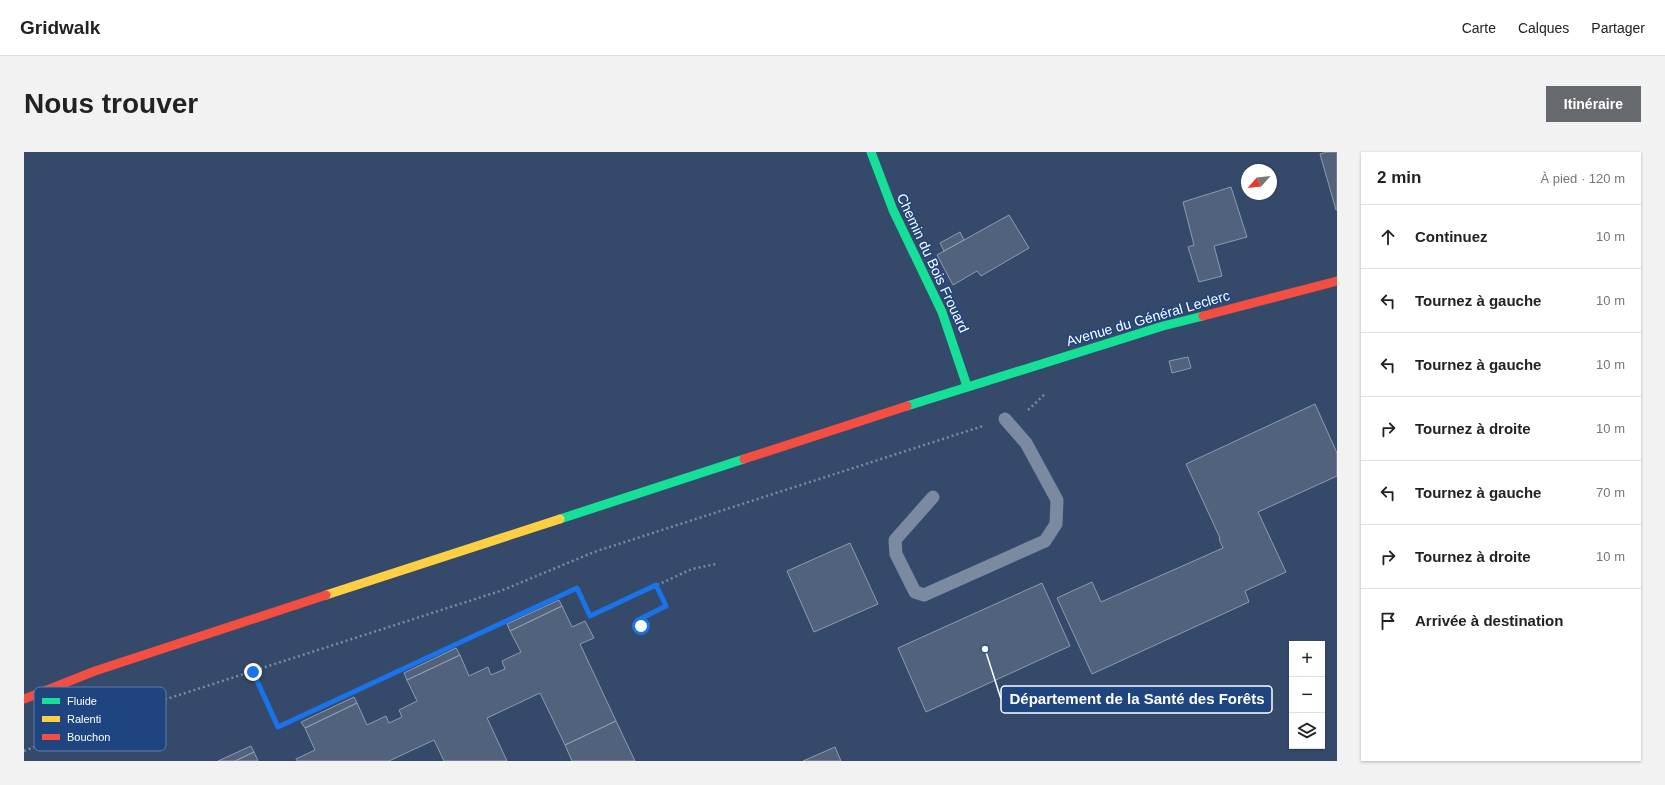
<!DOCTYPE html>
<html lang="fr">
<meta charset="utf-8">
<style>
:root{--surface:#fff;--page:#f2f2f2;--text:#222;--muted:#767676;--line:#e0e0e0;--accent:#66696e}
body{margin:0;font-family:Arial,sans-serif;background:var(--page);color:var(--text)}
.controls{position:absolute;right:12px;bottom:12px;display:grid;overflow:hidden;border-radius:0px;box-shadow:0 1px 3px #0004}
.controls button{width:36px;height:36px;display:grid;place-items:center;padding:0;border:0;border-bottom:1px solid var(--line);background:var(--surface);color:var(--text);font:20px sans-serif}
.compass{position:absolute;left:1217px;top:12px;width:36px;height:36px;border-radius:50%;background:var(--surface);box-shadow:0 1px 3px #0004;rotate:243deg}
.stop{position:absolute;width:12px;height:12px;margin:-9px;border:3px solid #1a73e8;border-radius:50%;background:#fff}
.stop.end{background:#1a73e8;border-color:#fff;box-shadow:0 1px 4px #0008}
.list{margin:0;padding:0;list-style:none}
h2{display:flex;justify-content:space-between;align-items:center;height:52px;margin:0;padding:0 16px;font-size:17px}
h2 small{font-size:13px;font-weight:400;color:var(--muted)}
.list li{display:grid;grid-template-columns:26px 1fr auto;gap:12px;align-items:center;box-sizing:border-box;height:64px;padding:0 16px;border-top:1px solid var(--line)}
.list b{display:block;font-size:15px;white-space:nowrap}
.list em{font-size:13px;font-style:normal;color:var(--muted)}
.icon{flex:none;width:22px;height:22px;fill:none;stroke:currentColor;stroke-width:2;stroke-linecap:round;stroke-linejoin:round}
.map{position:relative;flex:none;width:1313px;height:609px;overflow:hidden;border-radius:0px}
header{display:flex;align-items:center;gap:24px;box-sizing:border-box;height:56px;padding:0 20px;background:var(--surface);border-bottom:1px solid var(--line)}
header strong{font-size:19px}
nav{display:flex;gap:22px;margin-inline-start:auto;font-size:14px}
.intro{display:flex;align-items:center;justify-content:space-between;box-sizing:border-box;height:96px;padding:0 24px}
h1{margin:0;font-size:28px}
.button{padding:10px 18px;border-radius:0px;background:var(--accent);color:#fff;font-size:14px;font-weight:700}
main{display:flex;gap:24px;padding:0 24px}
aside{flex:1;background:var(--surface);border-radius:0px;box-shadow:0 1px 3px #0004}
.map>svg:first-child{display:block}
</style>
<header>
<strong>Gridwalk</strong>
<nav><a>Carte</a><a>Calques</a><a>Partager</a></nav>
</header>
<div class="intro"><h1>Nous trouver</h1><a class="button">Itinéraire</a></div>
<main>
<div class="map">
<svg width="1313" height="609" viewBox="0 0 1313 609">
<rect width="100%" height="100%" fill="#354a6b"/>
<path fill="#51627c" stroke="#8e9baf" d="M1303 0H1313V58H1312L1296 2Z
M1207 35 1223 85 1190 94 1198 124 1175 130 1164 95 1170 93 1159 50Z
M985 63 1005 96 957 124 953 119 929 133 913 103Z
M936 80 940 88 920 99 916 91Z
M1164 205 1167 216 1148 221 1145 209Z
M1291 252 1313 301V324L1234 360 1262 420 1221 439 1225 450 1068 522 1033 446 1068 430 1077 450 1199 396 1195 387 1196 386 1162 312Z
M826 391 854 452 790 480 763 419Z
M1018 431 1046 494 902 560 874 496Z
M535 448 538 454 486 479 483 472Z
M538 454 548 475 561 469 570 486 556 492 592 569 541 593 516 541 463 566 483 609H420L410 588 365 609H273L272 607 291 598 281 576 333 551 343 573 362 564 365 571 378 565 375 558 393 549 383 528 436 503 445 524 464 515 467 523 481 517 478 509 497 500 486 479Z
M432 496 436 503 383 528 380 521Z
M330 545 333 551 281 576 277 570Z
M592 569 611 609H548L541 593Z
M227 594 230 600 211 609H194Z
M811 595 817 609H779Z
M230 600 234 609H211Z"/>
<g fill="none" stroke-linecap="round" stroke-linejoin="round">
<path stroke="#7b8aa1" stroke-width="2.5" stroke-dasharray="2 3" stroke-linecap="butt" d="M1004 258 1022 241
M617 474 614 468 642 454 633 433
M229 520 254 575 553 436 566 464 668 417 692 412
M0 599 81 567 479 438 570 400 959 274"/>
<path stroke="#7b8aa1" stroke-width="13" d="M909 345 871 388 872 402 891 440 900 443 1021 389 1032 372 1033 348 1002 291 981 267"/>
<path stroke="#16e098" stroke-width="9" d="M847 0 869 58 918 160 943 234
M883 254 1139 174 1179 164
M536 367 720 307"/>
<path stroke="#ffcf43" stroke-width="9" d="M302 443 536 367"/>
<path stroke="#f24e42" stroke-width="9" d="M1179 164 1313 129
M720 307 883 254
M0 547 71 519 302 443"/>
</g>
<g fill="none" stroke-linecap="round" stroke-linejoin="round">
<path stroke="#1a73e8" stroke-width="5" d="M229 520 254 575 553 436 566 464 632 433 642 454 614 468 617 474"/>
</g>
<g text-anchor="middle" stroke-width="3" stroke-linejoin="round" paint-order="stroke">
<g font-size="14" fill="#fff" stroke="#1f4581">
<text transform="translate(909 111) rotate(65)" y="5">Chemin du Bois Frouard</text>
<text transform="translate(1124 166) rotate(-16)" y="5">Avenue du Général Leclerc</text>
</g>
</g>
<rect x="10" y="535" width="132" height="64" rx="6" fill="#1f4581" stroke="#627da7" stroke-width="1"/>
<rect x="18" y="546" width="18" height="6" fill="#16e098"/>
<rect x="18" y="564" width="18" height="6" fill="#ffcf43"/>
<rect x="18" y="582" width="18" height="6" fill="#f24e42"/>
<g font-size="11" fill="#fff">
<text x="43" y="553">Fluide</text>
<text x="43" y="571">Ralenti</text>
<text x="43" y="589">Bouchon</text>
</g>
<path fill="none" stroke="#fff" stroke-width="1.5" d="M961 497L977 547"/>
<circle fill="#fff" stroke="#1f4581" stroke-width="1.5" cx="961" cy="497" r="4"/>
<rect fill="#1f4581" stroke="#fff" stroke-width="1.5" x="977" y="534" width="271" height="27" rx="4"/>
<g font-size="15" text-anchor="middle" font-weight="bold" fill="#fff">
<text x="1113" y="552">Département de la Santé des Forêts</text>
</g>
</svg>
<div class="controls">
<button>+</button>
<button>−</button>
<button><svg class="icon" aria-label="layers" viewBox="0 0 24 24"><path d="M12 4l9 5-9 5-9-5zM3 14l9 5 9-5"/></svg></button>
</div>
<svg class="compass" viewBox="-18 -18 36 36"><path d="M0-13l5 13h-10z" fill="#e53935"/><path d="M0 13l5-13h-10z" fill="#767676"/></svg>
<div class="stop" style="left:617px;top:474px"></div>
<div class="stop end" style="left:229px;top:520px"></div>
</div>
<aside>
<h2>2 min<small>À pied · 120 m</small></h2>
<ul class="list">
<li><svg class="icon" aria-label="ahead" viewBox="0 0 24 24"><path d="M12 20V5M6 11l6-6 6 6"/></svg><div><b>Continuez</b></div><em>10 m</em></li>
<li><svg class="icon" aria-label="left" viewBox="0 0 24 24"><path d="M17 20v-9H6M10 6l-5 5 5 5"/></svg><div><b>Tournez à gauche</b></div><em>10 m</em></li>
<li><svg class="icon" aria-label="left" viewBox="0 0 24 24"><path d="M17 20v-9H6M10 6l-5 5 5 5"/></svg><div><b>Tournez à gauche</b></div><em>10 m</em></li>
<li><svg class="icon" aria-label="right" viewBox="0 0 24 24"><path d="M7 20v-9h11M14 6l5 5-5 5"/></svg><div><b>Tournez à droite</b></div><em>10 m</em></li>
<li><svg class="icon" aria-label="left" viewBox="0 0 24 24"><path d="M17 20v-9H6M10 6l-5 5 5 5"/></svg><div><b>Tournez à gauche</b></div><em>70 m</em></li>
<li><svg class="icon" aria-label="right" viewBox="0 0 24 24"><path d="M7 20v-9h11M14 6l5 5-5 5"/></svg><div><b>Tournez à droite</b></div><em>10 m</em></li>
<li><svg class="icon" aria-label="arrive" viewBox="0 0 24 24"><path d="M6 21V4h12l-3 4 3 4H6"/></svg><div><b>Arrivée à destination</b></div></li>
</ul>
</aside>
</main>
